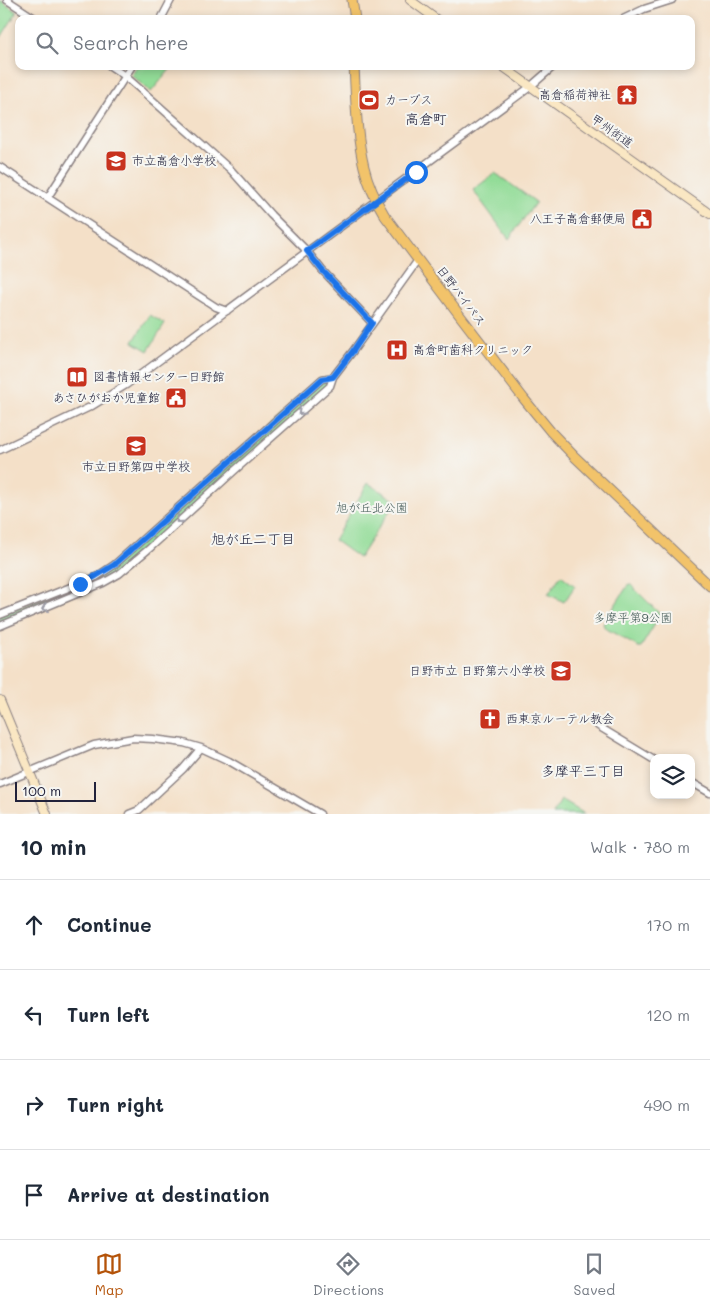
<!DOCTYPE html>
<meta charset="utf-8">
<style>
:root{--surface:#fff;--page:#f2f2f3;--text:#1f2937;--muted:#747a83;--line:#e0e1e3;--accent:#b45309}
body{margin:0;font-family:Mali,"Klee One",sans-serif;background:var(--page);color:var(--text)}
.controls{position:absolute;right:15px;bottom:15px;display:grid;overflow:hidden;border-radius:10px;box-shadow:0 2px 8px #0003}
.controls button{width:45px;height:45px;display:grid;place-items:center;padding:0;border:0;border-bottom:1px solid var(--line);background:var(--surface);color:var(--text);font:25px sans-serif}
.scale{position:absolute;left:15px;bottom:12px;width:81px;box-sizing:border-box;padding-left:5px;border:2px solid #22223b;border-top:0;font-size:14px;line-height:18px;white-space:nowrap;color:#22223b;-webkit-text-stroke:4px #f6f6f2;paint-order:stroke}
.stop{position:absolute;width:15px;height:15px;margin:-11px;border:4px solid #1a73e8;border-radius:50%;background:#fff}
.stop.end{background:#1a73e8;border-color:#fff;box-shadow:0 1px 5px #0008}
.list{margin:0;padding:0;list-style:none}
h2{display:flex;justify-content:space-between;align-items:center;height:65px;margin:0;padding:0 20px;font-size:21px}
h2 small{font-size:16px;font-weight:400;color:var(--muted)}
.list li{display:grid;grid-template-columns:32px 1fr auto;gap:15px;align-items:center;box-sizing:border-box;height:90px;padding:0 20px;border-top:1px solid var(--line)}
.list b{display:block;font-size:19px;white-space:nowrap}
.list em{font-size:16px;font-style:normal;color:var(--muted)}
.icon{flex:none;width:28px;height:28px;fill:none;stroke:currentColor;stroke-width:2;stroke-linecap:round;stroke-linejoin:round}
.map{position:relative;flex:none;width:710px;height:814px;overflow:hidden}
.search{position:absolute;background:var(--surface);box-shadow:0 2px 8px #0003;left:15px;right:15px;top:15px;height:55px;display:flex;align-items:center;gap:12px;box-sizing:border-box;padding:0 18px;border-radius:10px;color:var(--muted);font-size:19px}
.sheet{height:425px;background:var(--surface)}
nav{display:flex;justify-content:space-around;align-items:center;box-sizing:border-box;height:70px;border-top:1px solid var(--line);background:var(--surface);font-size:14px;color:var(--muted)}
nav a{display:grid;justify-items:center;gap:2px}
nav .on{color:var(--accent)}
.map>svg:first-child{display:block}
</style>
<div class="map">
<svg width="710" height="814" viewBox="0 0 710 814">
<rect width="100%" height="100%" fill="#f6f6f2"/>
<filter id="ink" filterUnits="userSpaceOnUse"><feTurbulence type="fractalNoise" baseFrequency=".02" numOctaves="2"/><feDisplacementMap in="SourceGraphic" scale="10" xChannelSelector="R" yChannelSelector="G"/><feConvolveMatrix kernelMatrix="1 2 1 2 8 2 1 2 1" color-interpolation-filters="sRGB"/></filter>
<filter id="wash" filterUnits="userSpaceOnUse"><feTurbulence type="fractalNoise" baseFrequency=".0096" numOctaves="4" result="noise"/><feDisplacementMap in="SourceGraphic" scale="20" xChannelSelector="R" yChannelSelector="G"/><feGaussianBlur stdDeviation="1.12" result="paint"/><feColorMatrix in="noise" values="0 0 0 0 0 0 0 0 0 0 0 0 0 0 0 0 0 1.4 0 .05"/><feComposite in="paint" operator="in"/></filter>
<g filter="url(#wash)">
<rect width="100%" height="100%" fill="#f4e0c8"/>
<path fill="#92dc97" stroke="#5a7f69" d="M0 0 17 12 0 39Z
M137 66H173L151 92 131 75Z
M495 173 536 202 509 239 473 190Z
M150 315 165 324 148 351 133 342Z
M333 377 330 386 119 574 0 626V615L47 597 114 565 322 379Z
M368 483 396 501 359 558 334 540Z
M561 575 575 586 564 602 548 594Z
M630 584 659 613 660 616 641 647H638L605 628 603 624 628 585Z
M561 800 585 814H553Z"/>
</g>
<g filter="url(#ink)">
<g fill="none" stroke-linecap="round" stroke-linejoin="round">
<g stroke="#8b8182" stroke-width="9">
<path id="tertiary" d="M7 0 36 19
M161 19 171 0
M623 19 644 9 672 0
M110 66 125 76 149 97 231 170 271 215 307 251 322 270 372 323
M0 167 216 307 227 311
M48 197 132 66
M0 450 92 406 126 385 530 87 554 66
M0 615 96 577 114 565 322 379 333 377
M0 626 103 583 119 574 150 548 234 471 330 386 333 377 353 351 418 260
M598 726 654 760
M691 782 710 793
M0 784 94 745 133 738 153 739 184 743 201 748 229 761 320 814
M129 814 139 810 183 769 201 748"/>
</g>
<g stroke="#8b8182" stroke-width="10">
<path id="secondary" d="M410 0 436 19
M502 66 710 214
M0 700 47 814"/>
</g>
<g stroke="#8b8182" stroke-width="11">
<path id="trunk" d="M352 0 355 19
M354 66C356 100 356 134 364 167 368 184 376 201 385 216L458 313 524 399 551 432 575 457 710 586"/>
</g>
<use href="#tertiary" stroke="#fff" stroke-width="6"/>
<use href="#secondary" stroke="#fae7c3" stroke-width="8"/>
<use href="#trunk" stroke="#f2c36a" stroke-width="9"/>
</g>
<defs><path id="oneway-chevron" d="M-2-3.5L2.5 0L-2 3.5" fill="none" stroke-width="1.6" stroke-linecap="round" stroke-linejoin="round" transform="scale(1.25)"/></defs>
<g stroke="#9c9ca7">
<use href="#oneway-chevron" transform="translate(301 412) rotate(138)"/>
<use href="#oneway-chevron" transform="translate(179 520) rotate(139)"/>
<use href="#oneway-chevron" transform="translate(45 608) rotate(158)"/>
</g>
</g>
<g fill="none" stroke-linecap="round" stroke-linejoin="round" filter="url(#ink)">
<path stroke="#1a73e8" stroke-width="6" d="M80 584 96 576 114 565 322 379 333 377 353 351 372 323 322 270 307 251 416 172"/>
</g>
<defs>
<g id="temple-square" transform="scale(1.125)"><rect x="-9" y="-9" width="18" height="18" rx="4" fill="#c8321e" stroke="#f6f6f2"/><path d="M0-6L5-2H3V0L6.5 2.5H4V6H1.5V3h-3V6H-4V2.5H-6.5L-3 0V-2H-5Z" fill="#fff"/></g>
<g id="stadium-square" transform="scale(1.125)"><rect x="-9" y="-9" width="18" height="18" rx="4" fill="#c8321e" stroke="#f6f6f2"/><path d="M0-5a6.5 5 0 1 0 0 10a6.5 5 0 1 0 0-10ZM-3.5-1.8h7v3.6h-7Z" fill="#fff"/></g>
<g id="school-square" transform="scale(1.125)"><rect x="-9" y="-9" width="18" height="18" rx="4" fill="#c8321e" stroke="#f6f6f2"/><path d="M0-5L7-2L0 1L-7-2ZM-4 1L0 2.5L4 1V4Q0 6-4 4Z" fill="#fff"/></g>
<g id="civic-square" transform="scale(1.125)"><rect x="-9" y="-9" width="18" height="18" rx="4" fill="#c8321e" stroke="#f6f6f2"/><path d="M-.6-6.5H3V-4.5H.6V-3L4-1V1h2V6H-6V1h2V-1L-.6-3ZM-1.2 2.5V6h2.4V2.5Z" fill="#fff"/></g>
<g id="hospital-square" transform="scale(1.125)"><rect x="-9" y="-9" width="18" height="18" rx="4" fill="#c8321e" stroke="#f6f6f2"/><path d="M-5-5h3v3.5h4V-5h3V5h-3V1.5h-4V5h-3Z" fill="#fff"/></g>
<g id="library-square" transform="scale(1.125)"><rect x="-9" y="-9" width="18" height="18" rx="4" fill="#c8321e" stroke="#f6f6f2"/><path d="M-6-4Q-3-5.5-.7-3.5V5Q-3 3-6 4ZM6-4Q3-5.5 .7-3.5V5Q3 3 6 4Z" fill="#fff"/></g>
<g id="church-square" transform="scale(1.125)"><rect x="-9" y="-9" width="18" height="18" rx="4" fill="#c8321e" stroke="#f6f6f2"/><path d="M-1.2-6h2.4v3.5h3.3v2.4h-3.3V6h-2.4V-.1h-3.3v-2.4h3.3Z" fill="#fff"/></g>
</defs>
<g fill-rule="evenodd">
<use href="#temple-square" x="627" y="95"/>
<use href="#stadium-square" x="369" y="100"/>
<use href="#school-square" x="116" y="161"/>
<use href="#civic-square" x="642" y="219"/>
<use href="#hospital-square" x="397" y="350"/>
<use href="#library-square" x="77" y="377"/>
<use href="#civic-square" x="176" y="398"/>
<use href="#school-square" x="136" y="446"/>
<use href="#school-square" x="561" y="671"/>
<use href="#church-square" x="490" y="719"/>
</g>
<g text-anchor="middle" stroke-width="4" stroke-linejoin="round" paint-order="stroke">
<g font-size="12" fill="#22223b" stroke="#f6f6f2" text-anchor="start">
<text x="611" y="99" text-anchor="end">高倉稲荷神社</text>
<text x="385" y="104">カーブス</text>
<text x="132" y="165">市立高倉小学校</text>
<text x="626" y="223" text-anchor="end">八王子高倉郵便局</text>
<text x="413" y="354">高倉町歯科クリニック</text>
<text x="93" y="381">図書情報センター日野館</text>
<text x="160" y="402" text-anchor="end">あさひがおか児童館</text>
<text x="136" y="471" text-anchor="middle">市立日野第四中学校</text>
<text x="545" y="675" text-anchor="end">日野市立 日野第六小学校</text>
<text x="506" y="723">西東京ルーテル教会</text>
</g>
<g font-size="12" fill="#22223b" stroke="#f6f6f2">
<text transform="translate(612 131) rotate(35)" y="4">甲州街道</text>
<text transform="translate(461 296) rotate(53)" y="4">日野バイパス</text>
</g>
<g font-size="12" fill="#445a57" stroke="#f6f6f2">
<text x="372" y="512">旭が丘北公園</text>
<text x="633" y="622">多摩平第9公園</text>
</g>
<g font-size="14" fill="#22223b" stroke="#f6f6f2">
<text x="426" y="124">高倉町</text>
<text x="253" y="544">旭が丘二丁目</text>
<text x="583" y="776">多摩平三丁目</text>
</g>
</g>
</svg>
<div class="controls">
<button><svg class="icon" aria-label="layers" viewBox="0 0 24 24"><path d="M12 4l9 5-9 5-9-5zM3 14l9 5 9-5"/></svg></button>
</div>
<div class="scale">100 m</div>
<div class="stop" style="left:416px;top:172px"></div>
<div class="stop end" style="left:80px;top:584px"></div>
<div class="search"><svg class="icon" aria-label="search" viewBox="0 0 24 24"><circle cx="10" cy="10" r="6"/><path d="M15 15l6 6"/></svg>Search here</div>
</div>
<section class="sheet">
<h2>10 min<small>Walk · 780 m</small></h2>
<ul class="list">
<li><svg class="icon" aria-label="ahead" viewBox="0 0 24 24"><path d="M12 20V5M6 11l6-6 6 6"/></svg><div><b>Continue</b></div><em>170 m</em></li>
<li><svg class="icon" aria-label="left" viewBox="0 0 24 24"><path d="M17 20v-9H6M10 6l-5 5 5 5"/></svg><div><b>Turn left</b></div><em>120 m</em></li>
<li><svg class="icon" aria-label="right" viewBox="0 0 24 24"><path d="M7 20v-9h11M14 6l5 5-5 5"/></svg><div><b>Turn right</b></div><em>490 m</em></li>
<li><svg class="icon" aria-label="arrive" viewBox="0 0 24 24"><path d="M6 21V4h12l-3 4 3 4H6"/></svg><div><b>Arrive at destination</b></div></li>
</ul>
</section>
<nav>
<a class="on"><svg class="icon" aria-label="map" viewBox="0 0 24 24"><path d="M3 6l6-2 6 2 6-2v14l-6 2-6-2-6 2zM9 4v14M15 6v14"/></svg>Map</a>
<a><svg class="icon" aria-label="directions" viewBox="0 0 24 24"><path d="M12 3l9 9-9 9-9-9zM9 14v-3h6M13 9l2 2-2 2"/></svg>Directions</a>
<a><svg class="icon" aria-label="saved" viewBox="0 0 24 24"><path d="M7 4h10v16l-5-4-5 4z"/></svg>Saved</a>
</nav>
